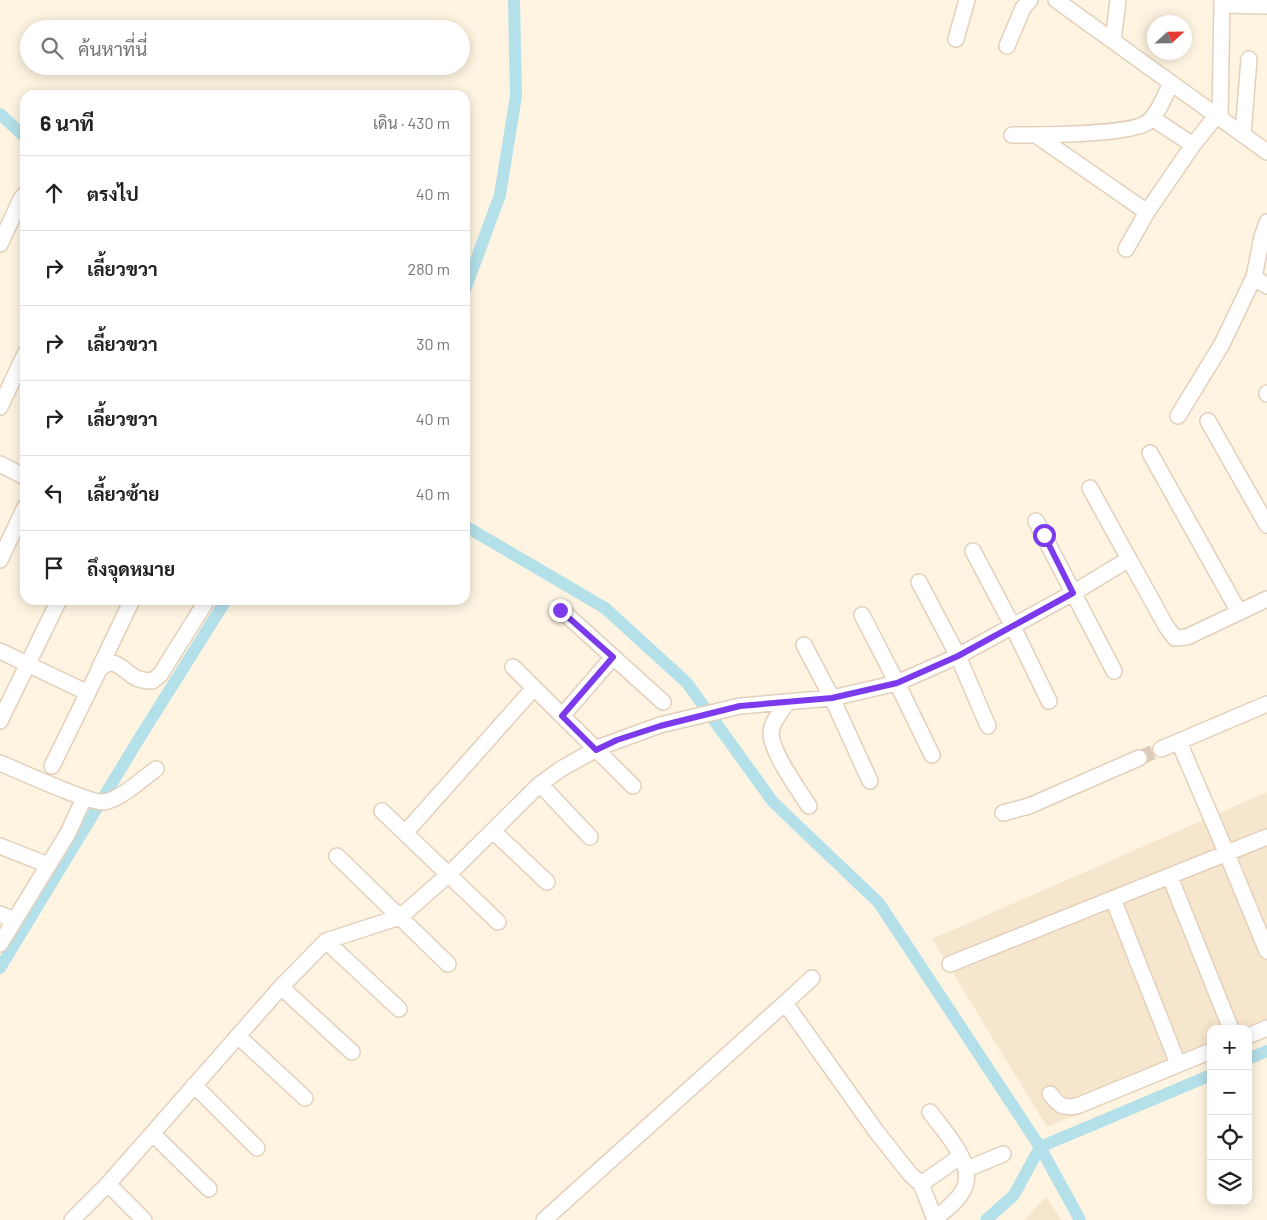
<!DOCTYPE html>
<html lang="th">
<meta charset="utf-8">
<style>
:root{--surface:#fff;--page:#f6f6f6;--text:#222;--muted:#767676;--line:#e0e0e0}
body{margin:0;font-family:Barlow,Sarabun,sans-serif;background:var(--page);color:var(--text)}
.controls{position:absolute;right:15px;bottom:15px;display:grid;overflow:hidden;border-radius:10px;box-shadow:0 2px 12px #0003}
.controls button{width:45px;height:45px;display:grid;place-items:center;padding:0;border:0;border-bottom:1px solid var(--line);background:var(--surface);color:var(--text);font:25px sans-serif}
.compass{position:absolute;left:1147px;top:15px;width:45px;height:45px;border-radius:50%;background:var(--surface);box-shadow:0 2px 12px #0003;rotate:68deg}
.stop{position:absolute;width:15px;height:15px;margin:-11px;border:4px solid #7c3aed;border-radius:50%;background:#fff}
.stop.end{background:#7c3aed;border-color:#fff;box-shadow:0 1px 5px #0008}
.list{margin:0;padding:0;list-style:none}
h2{display:flex;justify-content:space-between;align-items:center;height:65px;margin:0;padding:0 20px;font-size:21px}
h2 small{font-size:16px;font-weight:400;color:var(--muted)}
.list li{display:grid;grid-template-columns:32px 1fr auto;gap:15px;align-items:center;box-sizing:border-box;height:75px;padding:0 20px;border-top:1px solid var(--line)}
.list b{display:block;font-size:19px;white-space:nowrap}
.list em{font-size:16px;font-style:normal;color:var(--muted)}
.icon{flex:none;width:28px;height:28px;fill:none;stroke:currentColor;stroke-width:2;stroke-linecap:round;stroke-linejoin:round}
.map{position:relative;flex:none;width:1267px;height:1220px;overflow:hidden}
.search{position:absolute;background:var(--surface);box-shadow:0 2px 12px #0003;left:20px;top:20px;width:450px;height:55px;display:flex;align-items:center;gap:12px;box-sizing:border-box;padding:0 18px;border-radius:28px;color:var(--muted);font-size:19px}
.panel{position:absolute;background:var(--surface);box-shadow:0 2px 12px #0003;left:20px;top:90px;width:450px;height:515px;border-radius:15px}
.map>svg:first-child{display:block}
</style>
<div class="map">
<svg width="1267" height="1220" viewBox="0 0 1267 1220">
<rect width="100%" height="100%" fill="#fef4e1"/>
<path fill="#f7e6ce" d="M1267 792V1035L1248 1029H1211V1059L1047 1127 932 939Z
M1046 1197 1062 1220H1024Z"/>
<g fill="none" stroke-linecap="round" stroke-linejoin="round">
<path stroke="#b4e0ea" stroke-width="12" d="M0 114 25 137
M465 290 500 195 516 96 514 0
M465 526 605 608 687 683 773 802 879 903 1040 1147 1080 1220
M0 968 137 742 226 600
M1248 1059 1267 1051
M986 1220 1014 1195 1040 1147 1211 1075"/>
<path stroke="#dccdba" stroke-width="15" stroke-dasharray="15 8" stroke-linecap="butt" d="M1139 758 1161 749"/>
<g stroke="#e3d0bc" stroke-width="18">
<path id="minor" d="M1056 0 1267 152
M1222 5 1267 6
M956 39 967 0
M1113 41 1118 0
M1007 46 1023 8 1030 0
M1220 117 1222 0
M1152 118 1193 145 1217 115
M1243 134 1249 59
M1012 135C1036 135 1132 135 1148 122 1159 113 1165 95 1171 83
M1036 135 1147 212 1126 249
M1147 212 1193 145
M0 244 21 199 25 194
M1254 277 1267 286
M1267 393V394
M0 407 25 354
M1178 416 1222 344 1254 277 1262 237 1267 222
M1208 421 1267 525
M1150 453 1239 612
M0 464 25 477
M1090 488 1129 559
M1036 521 1114 671
M973 551 1012 625 1049 701
M0 560 25 507
M919 582 958 656 988 726
M560 609 663 702
M862 615 897 683 932 755
M804 645 832 698 870 781
M0 651 88 693
M513 667 633 786
M99 669 132 600
M787 702C782 711 771 722 771 733 771 752 798 789 809 806
M562 716 613 657
M0 721 59 600
M1179 742 1227 854 1267 951
M1161 749 1267 704
M0 763C17 770 91 804 104 802 121 799 142 779 156 769
M52 766 99 670C114 654 122 670 136 678 141 680 147 681 152 681L160 675 207 600
M540 784 590 837
M382 811 498 922
M1003 813 1029 806 1139 758
M493 831 547 882
M405 833 534 688
M0 846 48 865
M337 856 448 964
M1170 877 1231 1029
M1113 899 1178 1064
M0 914 14 920
M326 941 399 1009
M0 944 68 833 84 798
M950 964 1267 837
M281 987 352 1052
M785 1003 812 978
M1248 1036 1267 1028
M239 1037 305 1098
M194 1085 257 1148
M1050 1094C1060 1106 1061 1108 1077 1106L1211 1051
M930 1112C943 1130 974 1162 965 1186 960 1200 945 1210 934 1220
M153 1134 209 1189
M967 1169 1003 1154
M108 1184 144 1220
M921 1184 935 1219
M72 1220 108 1184 281 987 326 941 400 917 448 875 540 784 561 769 600 747 660 725 740 706 832 698 897 683 958 656 1073 593 1129 559 1166 626 1175 638 1187 637 1267 599
M544 1220 785 1003 876 1131 910 1174 921 1184 961 1156"/>
</g>
<use href="#minor" stroke="#fff" stroke-width="15"/>
</g>
<g fill="none" stroke-linecap="round" stroke-linejoin="round">
<path stroke="#7c3aed" stroke-width="6" d="M560 610 613 657 562 716 596 750 617 740 660 726 740 706 832 698 897 683 958 656 1073 593 1044 535"/>
</g>
</svg>
<div class="controls">
<button>+</button>
<button>−</button>
<button><svg class="icon" aria-label="locate" viewBox="0 0 24 24"><circle cx="12" cy="12" r="6"/><path d="M12 2v4M12 18v4M2 12h4M18 12h4"/></svg></button>
<button><svg class="icon" aria-label="layers" viewBox="0 0 24 24"><path d="M12 4l9 5-9 5-9-5zM3 14l9 5 9-5"/></svg></button>
</div>
<svg class="compass" viewBox="-18 -18 36 36"><path d="M0-13l5 13h-10z" fill="#e53935"/><path d="M0 13l5-13h-10z" fill="#767676"/></svg>
<div class="stop" style="left:1044px;top:535px"></div>
<div class="stop end" style="left:560px;top:610px"></div>
<div class="search"><svg class="icon" aria-label="search" viewBox="0 0 24 24"><circle cx="10" cy="10" r="6"/><path d="M15 15l6 6"/></svg>ค้นหาที่นี่</div>
<section class="panel">
<h2>6 นาที<small>เดิน · 430 m</small></h2>
<ul class="list">
<li><svg class="icon" aria-label="ahead" viewBox="0 0 24 24"><path d="M12 20V5M6 11l6-6 6 6"/></svg><div><b>ตรงไป</b></div><em>40 m</em></li>
<li><svg class="icon" aria-label="right" viewBox="0 0 24 24"><path d="M7 20v-9h11M14 6l5 5-5 5"/></svg><div><b>เลี้ยวขวา</b></div><em>280 m</em></li>
<li><svg class="icon" aria-label="right" viewBox="0 0 24 24"><path d="M7 20v-9h11M14 6l5 5-5 5"/></svg><div><b>เลี้ยวขวา</b></div><em>30 m</em></li>
<li><svg class="icon" aria-label="right" viewBox="0 0 24 24"><path d="M7 20v-9h11M14 6l5 5-5 5"/></svg><div><b>เลี้ยวขวา</b></div><em>40 m</em></li>
<li><svg class="icon" aria-label="left" viewBox="0 0 24 24"><path d="M17 20v-9H6M10 6l-5 5 5 5"/></svg><div><b>เลี้ยวซ้าย</b></div><em>40 m</em></li>
<li><svg class="icon" aria-label="arrive" viewBox="0 0 24 24"><path d="M6 21V4h12l-3 4 3 4H6"/></svg><div><b>ถึงจุดหมาย</b></div></li>
</ul>
</section>
</div>
